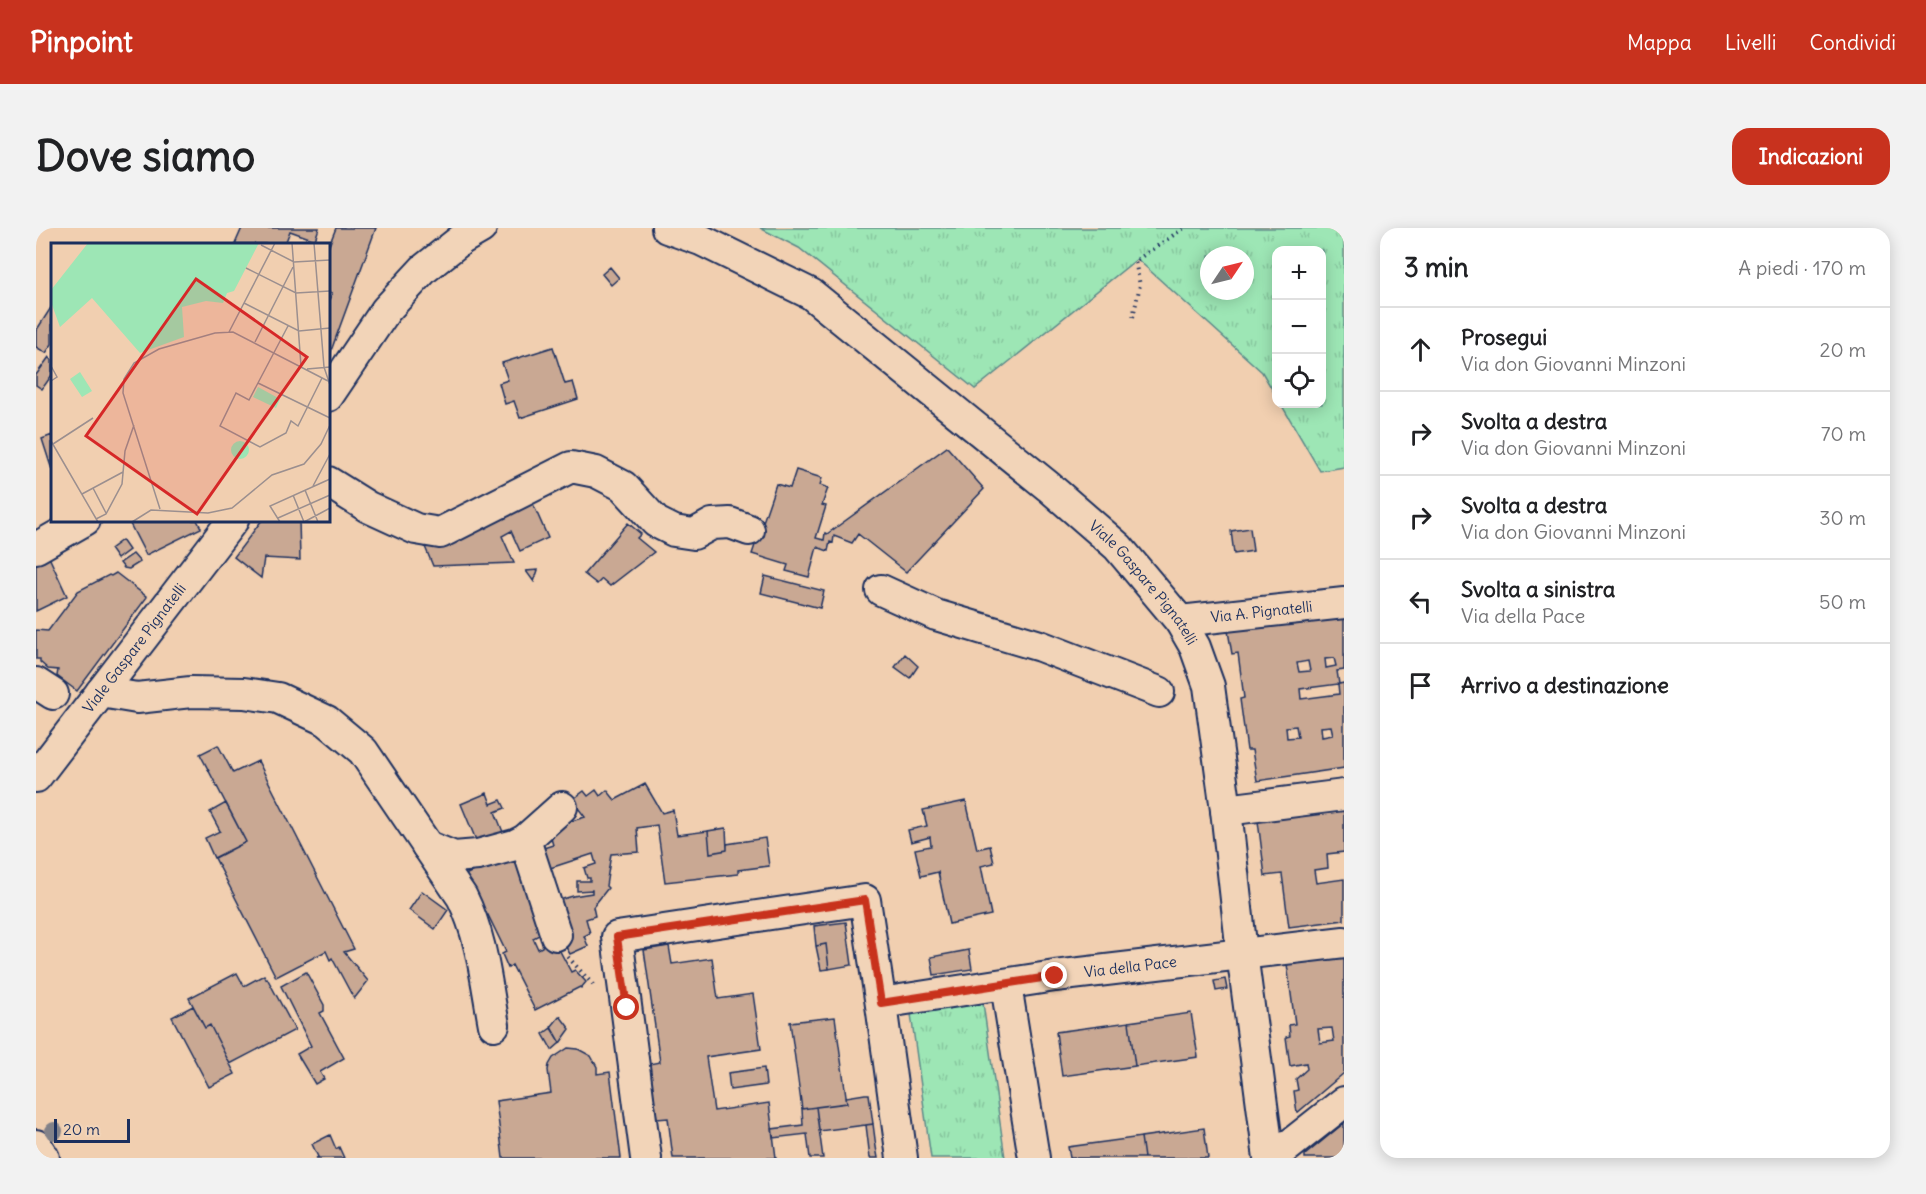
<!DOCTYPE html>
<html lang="it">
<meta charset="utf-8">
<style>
:root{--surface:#fff;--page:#f2f2f2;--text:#202124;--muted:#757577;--line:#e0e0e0;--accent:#c8321e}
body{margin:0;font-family:Delius,sans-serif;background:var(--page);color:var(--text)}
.controls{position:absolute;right:18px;top:18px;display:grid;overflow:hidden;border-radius:12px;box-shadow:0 3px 15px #0003}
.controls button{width:54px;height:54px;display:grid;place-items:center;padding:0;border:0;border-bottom:2px solid var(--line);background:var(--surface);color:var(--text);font:30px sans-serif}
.compass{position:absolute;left:1164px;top:18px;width:54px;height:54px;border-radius:50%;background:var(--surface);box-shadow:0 3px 15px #0003;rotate:55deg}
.scale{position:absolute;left:18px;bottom:15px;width:76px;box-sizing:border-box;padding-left:6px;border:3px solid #1b2f5e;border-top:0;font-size:16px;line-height:21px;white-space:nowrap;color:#1b2f5e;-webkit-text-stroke:4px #f2d4b8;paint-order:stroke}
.stop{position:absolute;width:18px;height:18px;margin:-14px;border:4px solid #c8321e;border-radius:50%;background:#fff}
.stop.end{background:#c8321e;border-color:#fff;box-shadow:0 2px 6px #0008}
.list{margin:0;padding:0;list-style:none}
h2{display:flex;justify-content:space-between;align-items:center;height:78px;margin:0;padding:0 24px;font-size:26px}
h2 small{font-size:20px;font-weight:400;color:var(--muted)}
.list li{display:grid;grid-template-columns:39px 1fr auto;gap:18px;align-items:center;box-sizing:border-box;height:84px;padding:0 24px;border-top:2px solid var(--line)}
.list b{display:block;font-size:22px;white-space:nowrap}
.list p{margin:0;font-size:20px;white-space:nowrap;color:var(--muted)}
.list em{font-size:20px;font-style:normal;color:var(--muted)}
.icon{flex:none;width:33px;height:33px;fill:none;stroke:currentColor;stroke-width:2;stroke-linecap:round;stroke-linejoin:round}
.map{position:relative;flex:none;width:1308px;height:930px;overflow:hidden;border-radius:18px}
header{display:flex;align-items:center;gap:36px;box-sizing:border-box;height:84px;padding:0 30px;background:var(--accent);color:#fff}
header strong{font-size:28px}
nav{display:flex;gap:33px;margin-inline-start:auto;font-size:21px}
.intro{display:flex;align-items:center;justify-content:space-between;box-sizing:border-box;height:144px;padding:0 36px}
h1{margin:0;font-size:42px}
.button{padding:15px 27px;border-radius:18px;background:var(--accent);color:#fff;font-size:21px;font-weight:700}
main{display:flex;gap:36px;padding:0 36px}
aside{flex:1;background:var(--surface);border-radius:18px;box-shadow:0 3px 15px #0003}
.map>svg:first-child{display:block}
</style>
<header>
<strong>Pinpoint</strong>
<nav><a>Mappa</a><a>Livelli</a><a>Condividi</a></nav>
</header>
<div class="intro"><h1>Dove siamo</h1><a class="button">Indicazioni</a></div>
<main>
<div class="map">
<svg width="1308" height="930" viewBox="0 0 1308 930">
<defs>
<pattern id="grass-tufts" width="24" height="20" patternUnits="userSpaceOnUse" patternTransform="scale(1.5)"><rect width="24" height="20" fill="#9de6b5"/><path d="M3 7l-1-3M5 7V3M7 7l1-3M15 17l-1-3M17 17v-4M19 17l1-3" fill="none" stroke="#87c69e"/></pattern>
</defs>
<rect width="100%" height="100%" fill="#f1cfb0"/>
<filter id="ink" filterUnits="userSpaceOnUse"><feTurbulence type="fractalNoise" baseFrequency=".0167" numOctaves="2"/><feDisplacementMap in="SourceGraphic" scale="12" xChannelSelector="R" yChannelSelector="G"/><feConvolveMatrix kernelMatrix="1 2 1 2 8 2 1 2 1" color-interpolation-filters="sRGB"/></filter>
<g filter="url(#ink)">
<path fill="url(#grass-tufts)" stroke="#5c8a8a" stroke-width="1.5" fill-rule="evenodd" d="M724 0H1308V239L1284 243 1245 176H1286V22H1240V168L1226 144 1101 31 939 161 763 20ZM1173 27H1209V63H1173Z
M947 775 969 930H895L875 786Z"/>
<path fill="#c9a893" stroke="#1b2f5e" stroke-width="1.5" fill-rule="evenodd" d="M206 0H283L279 12 254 3 249 16H199Z
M300 0H340L292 131V74L296 65 292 64V20Z
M574 39 583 50 575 57 566 46Z
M16 78V116L10 125 0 119V103Z
M517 119 529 156 537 154 542 171 484 190 478 173 469 176 463 155 472 152 466 135Z
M13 129 16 132V147L6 161 0 157V147Z
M16 207V242L6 211Z
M911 219 948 261 870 344 822 306 816 315 798 308 797 315 794 314 792 323 781 319 773 349 750 343 752 337 716 326 740 256 754 260 760 242 786 250 784 257 792 260 786 277 790 278 780 310 788 312 789 305 791 306Z
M494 269 512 310 484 323 475 303 466 308 478 335 397 338 387 314Z
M92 292H161L165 300 110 327Z
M226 292H263L264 332 228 330 225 350 198 329Z
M592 295 605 306 601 310 618 324 574 358 566 351 561 356 548 346Z
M1214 300 1217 323 1198 326 1195 303Z
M86 312 93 322 81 331 74 321Z
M97 326 104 334 93 341 88 340 84 335Z
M13 329 31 368 0 383V335Z
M502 342 498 354 490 343Z
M80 345 111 369 41 463 21 448 22 442 12 441 4 434V431H0V402L12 403 42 363 73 347 75 348Z
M729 348 788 363 784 380 725 365Z
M1308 387V442L1301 443 1303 456 1308 455V540L1221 553 1216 522H1211L1204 471 1208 470 1202 425 1196 426 1192 403ZM1298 430 1300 438 1290 440 1289 431ZM1272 433 1274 443 1263 444 1261 435ZM1302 456 1303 466 1265 471 1264 461ZM1260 498 1262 509 1251 510 1250 499ZM1295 498 1297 507 1286 509 1285 499Z
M869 426 882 438 874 450 859 439Z
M182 517 197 545 222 533 318 721 308 724 332 753 318 771 296 730 294 732 290 723 240 749 179 630 210 614 164 526Z
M609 556 626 585 637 582 641 607 672 603 674 625 691 622V616L729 610 733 638 702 642V646L629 654 621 597 601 600 603 624 575 626 570 658 572 660 557 679 559 688 550 691 554 705 548 708 552 718 534 726 524 709 513 675 537 668 556 665V662L541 663V653H554V650H551L548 640 560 636 557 626 502 644 495 624 517 617 512 600 549 589 536 572 548 563 552 568 560 562 564 568 571 562 579 572Z
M451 565 455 576 465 572 469 580 459 584 467 604 450 611 440 612 425 576Z
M930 573 941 621 954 618 958 635 945 638 955 687 913 696 902 644 885 648 879 621 895 618 894 609 875 614 872 602 891 598 887 582Z
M190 575 210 614 178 630 169 610 184 603 174 584Z
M1308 582V624L1291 626 1292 640 1278 642 1280 655 1308 651V692L1253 699 1246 646 1229 648 1222 593Z
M690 600 691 622 674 625 672 603Z
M480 622 513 702 497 710 502 721 506 719 507 714 517 710 535 744 539 742 550 754 545 760 544 759 499 782 476 737 472 740 466 726 470 724 452 687 445 690 425 649Z
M386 663 412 682 399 701 373 682Z
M810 694 816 737 793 741 790 716 780 718 778 698Z
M790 716 793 741 785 742 780 718Z
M633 718 636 736 676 730 682 771 717 766 725 821 670 829 678 883 733 875 740 930H637L632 890 621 891 613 836 624 834 608 722Z
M933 722 936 741 898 747 895 729Z
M1308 729V845L1261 885 1258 863 1262 862 1260 851 1271 841 1270 835 1254 838 1250 809 1254 808 1253 797 1259 796 1251 736ZM1296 800 1298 813 1284 815 1282 801Z
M270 744 288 777V783L284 785 308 830 284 844 288 851 279 856 261 826 275 818 245 758Z
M201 745 208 758 228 747 230 751 231 750 259 802 194 836 174 797 169 800 153 770Z
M1189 751 1191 761 1180 763 1178 753Z
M157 778 169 800 174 797 199 846 173 859 136 789Z
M1155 785 1162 829 1099 838 1093 794Z
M524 788 534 801 524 815 515 799Z
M799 789 811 875 766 881 754 794Z
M1093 794 1099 838 1026 848 1020 804Z
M515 800 524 815 516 822 507 806Z
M532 820 542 821 555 828 561 839V846L574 844 585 930H467L460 873 515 865 512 842 513 837 517 830Z
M728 840 730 857 694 862 692 845Z
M829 866H833L837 896 783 903 780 879 811 875 810 869Z
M780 879 787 930H774L771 906 737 910 736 901 767 897 766 881Z
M1308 895V930H1269V927Z
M837 896 840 919 842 930H834L830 897Z
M1168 900 1172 930H1108L1105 909Z
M294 907 300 921 303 919 308 930H280L282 929 276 916Z
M1105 909 1108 930H1034L1032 919Z"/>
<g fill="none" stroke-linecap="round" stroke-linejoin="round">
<g stroke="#1b2f5e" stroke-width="34">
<g id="minor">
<path id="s1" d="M631 0 665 12 775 66 1013 259 1082 319 1144 393 1159 419 1173 458 1190 582 1206 725 1233 930"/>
<path d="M292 168 350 82 388 41 426 11 445 0"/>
<path d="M292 254 332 279 380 301 404 305 535 239 560 244 587 258 620 294 638 303 658 306 676 296 694 295 713 302"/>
<path d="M0 320 49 292"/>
<path d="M845 362 900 387 1004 418 1123 464"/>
<path id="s2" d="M1144 393 1308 375"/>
<path d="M0 455 17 466"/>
<path d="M65 464 101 470 155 464 208 465 242 470 291 493 327 523 426 669C446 709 450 754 458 797"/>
<path id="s3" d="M0 549 197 292"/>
<path d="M1190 582 1308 567"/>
<path d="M489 612 520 707"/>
<path d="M391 618 418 629 442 627 479 617 489 612 526 579"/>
<path d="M970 757 998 930"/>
<path id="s4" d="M845 775 1019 748 1308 714"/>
<path d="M0 917 8 930"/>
<path d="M610 930 581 709 829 672 846 784 866 930"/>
<path d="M1237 930 1308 874"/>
</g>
</g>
<path stroke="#1b2f5e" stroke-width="4" stroke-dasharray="1.5 4.5" stroke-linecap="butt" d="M1307 0 1308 1
M1097 89 1104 57 1099 33 1148 0
M532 729 559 759"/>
<use href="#minor" stroke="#f2d4b8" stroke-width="30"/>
</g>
<circle fill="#828188" cx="18" cy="903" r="9"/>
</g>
<g fill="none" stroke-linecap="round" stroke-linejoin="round" filter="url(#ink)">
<path stroke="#c8321e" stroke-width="8" d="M591 780 581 709 829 672 845 775 1019 748"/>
</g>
<g text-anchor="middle" stroke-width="4.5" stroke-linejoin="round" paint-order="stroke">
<g font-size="15" fill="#1b2f5e" stroke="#f2d4b8">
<text dy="5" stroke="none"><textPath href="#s1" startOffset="600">Viale Gaspare Pignatelli</textPath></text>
<text dy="5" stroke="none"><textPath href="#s2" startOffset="82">Via A. Pignatelli</textPath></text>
<text dy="5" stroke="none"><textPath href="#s3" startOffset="162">Viale Gaspare Pignatelli</textPath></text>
<text dy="5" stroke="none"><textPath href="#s4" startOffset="252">Via della Pace</textPath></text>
</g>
</g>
<g transform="translate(15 15)">
<rect width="279" height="279" fill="#f1cfb0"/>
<path d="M37 0H208L183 48 176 50 172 60 155 58 131 64 133 94 89 110 41 55 9 84 0 59V47ZM207 144 229 156 225 165 202 154Z" fill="#9de6b5"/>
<path d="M29 129 41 148 31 154 19 136ZM180 207a9 9 0 1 1 18 0a9 9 0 1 1-18 0Z" fill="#9de6b5"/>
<path fill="none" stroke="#9b8f8f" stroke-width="1.5" d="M241 0 250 123M263 0 273 124 279 142M210 2 243 19 279 17M195 25 245 50 279 48M193 60 248 88 279 85M237 83 198 157 185 150 169 183 209 204 235 190 240 178 247 183 271 135M178 89 224 0M204 99 242 24M0 123 6 134 0 138M256 126 279 124M207 140 279 175M0 198 47 279M2 201 42 175M262 243 279 211M42 245 55 270M254 247 267 279M31 251 72 229M242 252 253 279M109 266 72 150 73 136 83 120 108 106 164 90 182 89 277 138M227 275 279 252M45 276 55 271 71 241 74 208 83 182M81 279 100 267 157 270 181 265 221 232 253 221 270 201 279 182M229 279 219 263 279 236M253 279 279 265"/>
<path fill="#d62828" fill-opacity="0.15" stroke="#d62828" stroke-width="3" d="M145 36 256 114 146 271 35 193Z"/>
<rect width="279" height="279" fill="none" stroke="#1b2f5e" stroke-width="3"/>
</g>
</svg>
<div class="controls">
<button>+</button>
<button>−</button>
<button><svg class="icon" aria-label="locate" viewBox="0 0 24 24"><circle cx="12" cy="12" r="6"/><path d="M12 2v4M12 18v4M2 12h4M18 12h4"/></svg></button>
</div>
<svg class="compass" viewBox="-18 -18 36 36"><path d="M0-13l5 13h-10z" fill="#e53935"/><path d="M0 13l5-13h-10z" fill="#757577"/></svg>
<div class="scale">20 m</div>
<div class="stop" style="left:591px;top:780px"></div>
<div class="stop end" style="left:1019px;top:748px"></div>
</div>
<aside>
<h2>3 min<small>A piedi · 170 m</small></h2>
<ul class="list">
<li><svg class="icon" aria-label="ahead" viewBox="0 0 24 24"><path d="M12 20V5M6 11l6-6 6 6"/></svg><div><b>Prosegui</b><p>Via don Giovanni Minzoni</p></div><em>20 m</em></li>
<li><svg class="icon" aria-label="right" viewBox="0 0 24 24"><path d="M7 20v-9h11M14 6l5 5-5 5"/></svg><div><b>Svolta a destra</b><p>Via don Giovanni Minzoni</p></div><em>70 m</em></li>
<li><svg class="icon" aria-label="right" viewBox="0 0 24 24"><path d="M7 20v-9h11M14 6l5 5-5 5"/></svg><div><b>Svolta a destra</b><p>Via don Giovanni Minzoni</p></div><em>30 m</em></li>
<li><svg class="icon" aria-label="left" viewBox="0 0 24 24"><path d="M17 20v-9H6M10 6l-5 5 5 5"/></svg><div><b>Svolta a sinistra</b><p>Via della Pace</p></div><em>50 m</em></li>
<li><svg class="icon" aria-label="arrive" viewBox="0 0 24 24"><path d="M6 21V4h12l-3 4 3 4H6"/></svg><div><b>Arrivo a destinazione</b></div></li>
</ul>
</aside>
</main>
